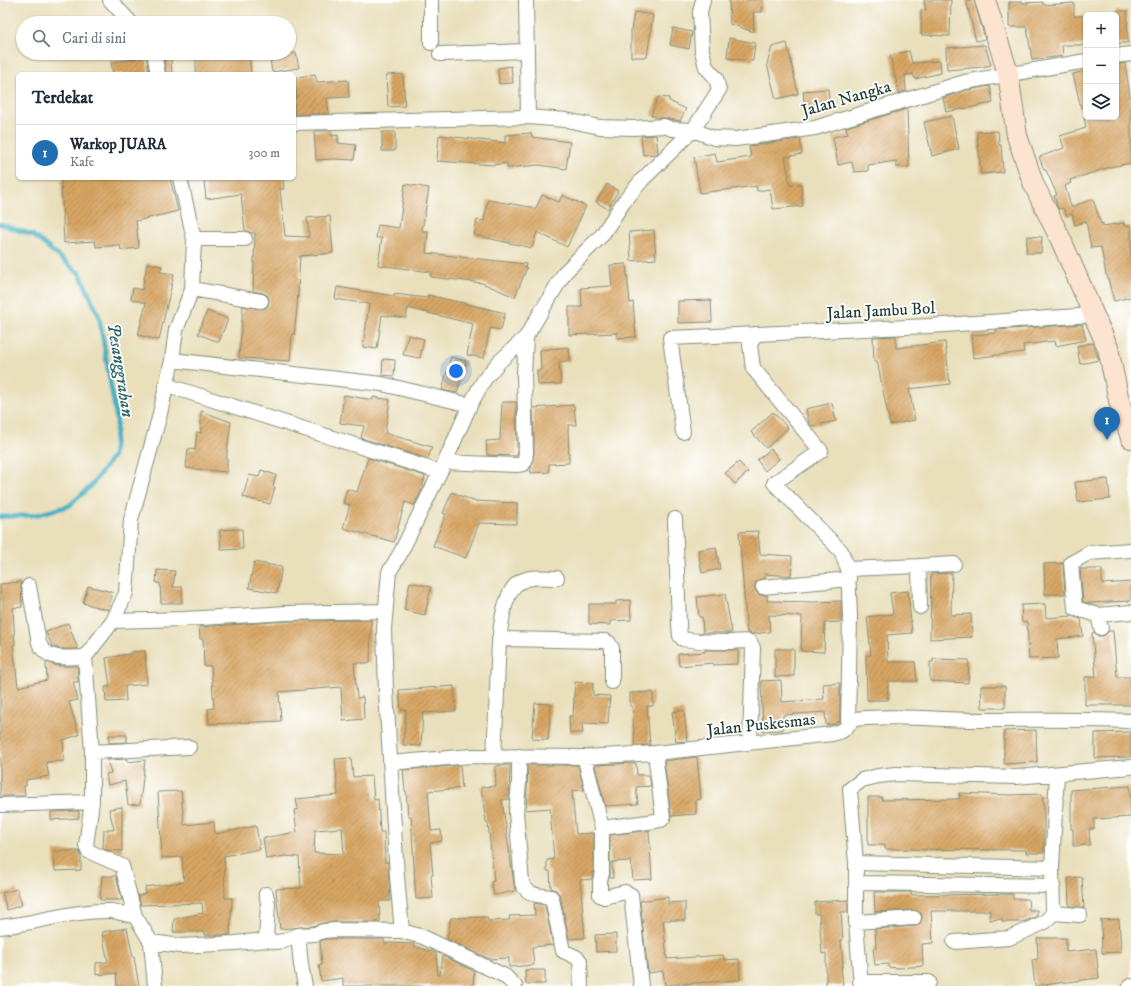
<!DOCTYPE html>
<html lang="id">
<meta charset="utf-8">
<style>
:root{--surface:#fff;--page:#f2f2f3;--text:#1f2937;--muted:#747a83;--line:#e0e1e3;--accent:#1f6fb2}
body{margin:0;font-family:"IM FELL DW Pica",serif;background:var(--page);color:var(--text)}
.controls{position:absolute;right:12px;top:12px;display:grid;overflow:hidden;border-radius:6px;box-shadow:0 1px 3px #0004}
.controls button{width:36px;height:36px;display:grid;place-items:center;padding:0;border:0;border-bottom:1px solid var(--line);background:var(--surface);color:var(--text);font:20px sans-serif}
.you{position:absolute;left:456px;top:371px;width:14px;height:14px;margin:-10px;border:3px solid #fff;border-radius:50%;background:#1a73e8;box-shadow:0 0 0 6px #1a73e833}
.badge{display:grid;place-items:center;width:26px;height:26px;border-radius:50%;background:var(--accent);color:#fff;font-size:13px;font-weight:700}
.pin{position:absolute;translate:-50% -33px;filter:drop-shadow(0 1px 2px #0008)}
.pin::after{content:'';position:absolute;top:21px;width:14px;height:12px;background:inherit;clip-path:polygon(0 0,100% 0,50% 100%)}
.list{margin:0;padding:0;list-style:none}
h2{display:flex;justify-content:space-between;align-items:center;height:52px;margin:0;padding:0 16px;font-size:17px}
h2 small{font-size:13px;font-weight:400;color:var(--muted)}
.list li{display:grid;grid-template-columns:26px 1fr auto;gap:12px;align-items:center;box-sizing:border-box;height:56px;padding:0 16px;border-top:1px solid var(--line)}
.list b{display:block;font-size:15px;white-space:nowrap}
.list p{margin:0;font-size:13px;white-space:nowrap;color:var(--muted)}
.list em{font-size:13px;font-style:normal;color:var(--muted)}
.icon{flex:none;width:22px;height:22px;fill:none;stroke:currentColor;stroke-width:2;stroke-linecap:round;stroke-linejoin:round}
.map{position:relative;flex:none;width:1131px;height:986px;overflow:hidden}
.search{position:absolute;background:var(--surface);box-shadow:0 1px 3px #0004;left:16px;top:16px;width:280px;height:44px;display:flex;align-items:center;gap:10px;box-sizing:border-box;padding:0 14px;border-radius:22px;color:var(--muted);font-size:15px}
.panel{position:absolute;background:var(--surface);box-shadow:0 1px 3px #0004;left:16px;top:72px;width:280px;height:108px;border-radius:6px}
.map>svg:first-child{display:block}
</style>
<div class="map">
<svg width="1131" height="986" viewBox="0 0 1131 986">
<defs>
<pattern id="building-hatch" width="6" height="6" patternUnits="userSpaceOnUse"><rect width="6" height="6" fill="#d8a664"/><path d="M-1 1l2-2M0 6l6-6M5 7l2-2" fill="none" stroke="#af8853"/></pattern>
</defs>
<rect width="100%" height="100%" fill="#fff"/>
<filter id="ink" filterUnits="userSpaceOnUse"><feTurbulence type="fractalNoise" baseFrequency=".025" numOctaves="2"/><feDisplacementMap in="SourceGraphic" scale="8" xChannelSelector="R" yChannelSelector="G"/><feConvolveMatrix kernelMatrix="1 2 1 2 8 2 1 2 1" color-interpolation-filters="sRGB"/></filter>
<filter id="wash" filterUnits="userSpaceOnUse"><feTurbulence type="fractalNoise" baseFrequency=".012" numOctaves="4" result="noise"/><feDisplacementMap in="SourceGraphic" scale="16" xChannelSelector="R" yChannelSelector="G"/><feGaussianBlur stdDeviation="0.9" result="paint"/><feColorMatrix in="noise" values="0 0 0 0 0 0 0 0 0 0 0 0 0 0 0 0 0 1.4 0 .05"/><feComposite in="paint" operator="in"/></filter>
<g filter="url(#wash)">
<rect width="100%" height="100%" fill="#e9dfbb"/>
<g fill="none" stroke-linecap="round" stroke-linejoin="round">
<path stroke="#43afc1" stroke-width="4.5" d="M0 224 33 235 80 274 99 316 117 422 113 456 92 485 69 506 35 515 0 517"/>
</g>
<g id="blocks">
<path fill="url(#building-hatch)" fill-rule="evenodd" d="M729 0H763L762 12H753L754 32 730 24Z
M924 0H951L950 36 921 35V10H926Z
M966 0H974L985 39 976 41Z
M1009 2H1023V3L1043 2V5L1074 3V16H1086V45H1062L1063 56 1032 60 1027 27H1009Z
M1116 11H1127L1128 43H1116Z
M634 12 653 15 647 57H631V31Z
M673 28 692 32 689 49 670 45Z
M729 38 755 43 753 61 727 58Z
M787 43 798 94 776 99 767 64 772 47Z
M985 45 991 65 982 67 947 70 946 48Z
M909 51 912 63 940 61 941 73 915 79 913 74 905 75 906 91 899 93 890 55Z
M135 53H146L149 74H113L111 62 136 59Z
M196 53H249L251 74H196Z
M269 53H296L299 68 272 72Z
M171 58 172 74H166L164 59Z
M1125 63 1131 103V163L1110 167 1070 180 1071 183 1065 186 1071 207 1093 199 1101 224 1103 223V226L1124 223V226H1131V297L1114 301 1107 275H1106L1101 247 1091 248 1086 221 1075 225 1072 214 1067 216 1063 208 1058 209 1054 196 1057 195 1046 170H1044L1039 157 1064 148 1060 136 1086 128 1084 117H1116V64Z
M511 66 513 83 499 84 498 68Z
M1086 71V107L1081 108 1073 74Z
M315 74 317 82 348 80 349 97 327 98 329 114H294V98H297L294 78Z
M403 74 405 106 388 107 386 75Z
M990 86 993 103 946 112 943 98 967 90Z
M828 89 830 108 805 111 803 91Z
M658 97 669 98V101L686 109 680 121 664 118H658L651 115Z
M907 109 909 167H896V161L868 165V171L854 172 852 162 838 165 833 137 848 134 846 127Z
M952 116 959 149 932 156 924 122Z
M314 131H331L332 136 338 135V143L356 145 354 160 334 159 316 160Z
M998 131 999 145H1001L1003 172 981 174 977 132Z
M382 132H395V151H382Z
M531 133 532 137 570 142 566 169 539 165 507 168V163L493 165 437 161 439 135 505 143V135Z
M656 135 658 152 657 154 643 155 641 136Z
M800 139 802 154 785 157 790 185 801 184 803 206 773 209 770 189 757 191 756 186 700 193 694 157 715 153 717 162 751 157 749 146Z
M80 178H170L178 211 136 221 139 248 121 250 120 245 96 247 95 241 64 243 61 179Z
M220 178H283L284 189H280L285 236 309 237 307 218 330 216 333 253 300 256 297 308 294 335 292 334 290 361 239 358 243 306 264 309 268 306 269 298 267 295 263 293 253 291 255 233H251L245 230 241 194 206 199 204 180Z
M405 184 429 188 422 231H428L426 253 526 264 525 267 527 268 515 297 482 283 431 277V272L378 265 382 238H376L378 225 399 228Z
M607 184 618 191 608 209 596 202Z
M542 195 559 202 562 195 586 206 567 247 537 232 532 248 474 235 477 220 484 221 488 200 536 208Z
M654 230 656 259 631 261 629 232Z
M1027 236 1042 237 1041 253H1026Z
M147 263 162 266 160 272 174 274 159 340 138 335 146 303 131 299 133 288 142 290Z
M626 264 630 303 633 302 636 337 617 338V333L569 335V307H582L581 288 612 286 610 265Z
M337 287 394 296V294L427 298 428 295 505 313 501 330 490 328 484 358 467 355 473 324 408 308 406 318 382 315 377 349 363 347 369 304 335 299Z
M711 300 712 322 678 323V301Z
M207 311 228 319 219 342 198 334Z
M1082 324 1086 340 1056 346 1055 341 1023 345 1024 352 973 358 971 335 996 333V330Z
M408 335 424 339 420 358 403 355Z
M896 336V348L945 342 950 384 909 389 915 420 890 425 877 361 874 362 873 337Z
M1093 343 1099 360 1080 364 1077 346Z
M569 347 570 361 559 362 561 384 538 385 537 370H541L540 350Z
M451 357 466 361 457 393 442 390Z
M383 359 395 360 394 376 382 375Z
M344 395 373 400V397L390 400 385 433 432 447 428 459 361 438 364 426 340 423Z
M502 402H516L517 456 487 455 486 441 500 440Z
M832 403 836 421 812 426 809 423 806 409Z
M574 405 576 425H568L569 463 549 464V472L530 473 534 453 533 408Z
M201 411 231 422 227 451V472L186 468 188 449 195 450 197 432 201 433Z
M773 412 788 428 766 448 751 432Z
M771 449 779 459 765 471 757 460Z
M368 458 425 476 421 492 414 505 405 502 394 542 343 528 350 505 343 503 347 489 357 492Z
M739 462 748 472 735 484 725 473Z
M261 470 276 475 273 486 275 487 270 504 243 497 249 475 259 477Z
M1108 479 1110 499 1078 502 1075 482Z
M452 492 473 501 517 503V524L479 523 466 558 433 546 446 514 443 513Z
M242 529 243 549 221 550 220 530Z
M758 531 760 554 792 556 791 576 765 574V578L758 580 755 584V588L756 592 760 595H767V601L814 602 841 601V622L825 623 824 652 801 651 802 616 769 615 770 632 753 634 747 633 739 532Z
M716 547 720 569 702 573 698 550Z
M254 562 282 567 277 593 249 588Z
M1063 563 1065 594H1045L1044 564Z
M1080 569H1102V584L1131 582V601L1088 603 1083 602Z
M157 570 175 571 173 587H182V603H161L160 583H156Z
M952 573 951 615 971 614 972 637 930 639 931 574Z
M21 582 22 607 13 608 15 645H13L18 687 47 680 46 662 58 666H77L78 682H73L78 700 69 702 79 735 63 740 64 761 46 762 49 776 26 780V786H24L25 796H0V584Z
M410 582 431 587 425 615 404 610Z
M88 586 112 592 108 610 83 603Z
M908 591 912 633 887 635 888 662H915L917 681H888V700H867L866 655H871L867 617 893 614 890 593Z
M725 594 732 633H703L702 617H699L697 597Z
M630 600 631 620 610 621V625L589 624V604H616V601Z
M1045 604 1046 618 1072 616 1081 619 1083 636 1057 639 1058 658 1029 659 1027 622H1022L1021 605Z
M371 620 370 663H354L357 698 363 697 364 719 343 721 341 687 279 692 281 721 209 724 208 709 214 708 211 666H204L203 639H200L199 627 287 621Z
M68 623 78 649H60L52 646 46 632Z
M1109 631H1113L1117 677H1131V705H1085V677H1096L1092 633 1094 632 1098 636H1103L1106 634Z
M775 649H794V676L775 677Z
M705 650H738V664L713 665V663L679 666 678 654 705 652Z
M145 651 147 684 125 686 126 701 106 702 105 687H110L106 658 130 654V652Z
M933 659 969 660 968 683 930 681V662H933Z
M781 680 782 702 824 699 823 684 840 683V721L834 724 826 725 825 712 783 715V730L763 731 761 681Z
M575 682 593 683V695L610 696 608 724 582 723 583 733H570L569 716H573Z
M454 686 456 711 423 713 421 746 403 745 406 710H401L399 690Z
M981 686H1005V708H982Z
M653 692V706H647L650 745 635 746 632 706H630V693Z
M535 703 551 704 548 740 532 739Z
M684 710 687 741 676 742 672 712Z
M1036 730 1037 762 1004 764V731Z
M1131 732V757L1095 758V733Z
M109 735H127V742L109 743Z
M697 757 701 799 696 800V814L671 816 664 761Z
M351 758 353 777 372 776 374 800 378 799 380 832H384L385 862H388L390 901H379L380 922H335L323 923 313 926 280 929 276 889 301 888 299 857 285 856 266 859 263 838 297 832 294 810 298 809 296 799 338 795 335 759ZM342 828 344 854 314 853 315 830Z
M127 759V762L145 760 140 804 128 805 125 781 108 785 106 774 111 773 107 760Z
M636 763 637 775H649L651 786 636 787 638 804 605 806 595 765Z
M460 765 462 788 428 791 431 831 441 830 442 841 430 843 433 875H431L433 898 416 899 411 816H408L406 791H405L403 770Z
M510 765 509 799 502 800 515 891 494 895 491 882 494 881 488 823H486L481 787 496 786 495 766Z
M528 765H578L584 790 572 791 576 834 594 833V872L592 879 580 880 585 938 569 939 560 895 556 890 551 888 550 871H547V860L554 859 550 808 526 810Z
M1130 786 1131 817 1094 819V829H1089L1090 845 1073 846V829H1071V790Z
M181 791 184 825 214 822 215 834 256 826 260 849 224 856 225 898H232L230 935H205V932H173L174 919 203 913 202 903 141 905 138 896 146 893 145 887 184 882 182 857 162 858 158 792Z
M959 793 1009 795 1042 794 1044 807V853H1026V850L885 849V845H868V797H882V800L960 799Z
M122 807V851L106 850 103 848 104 830H114L109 809Z
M79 811V818L51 820V812Z
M649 830 652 879 633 880 631 861 612 862 613 878H610V835Z
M54 851H79L81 856V870L55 871Z
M102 876H116L122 900H100Z
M1082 877 1084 908 1069 906 1068 878Z
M17 889 22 905 7 910 2 893Z
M874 892H911V895L1013 894V899H1028L1029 910H1037V916L1023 922H1002V919L990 920V911H931L933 943 922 944 923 966 899 968 888 967V964L875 965 873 948H876L875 929 915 926 919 925 922 918 921 913 914 910 875 912Z
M668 897V903L685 902V920H663L667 959 723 955 724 960 739 959 740 980 665 985 663 971 648 973 640 901Z
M848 900V912H841L843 940H841L843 966H841L843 986H826V953L822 954 819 914H815V902Z
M534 903 545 905 553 945 532 947 534 965 509 967V958L489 959 447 939 451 918 487 917 488 921 510 920 509 916 535 915Z
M1119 919 1121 952 1102 953 1101 920Z
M127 928 133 957H134L139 986H117L116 973 96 975V963L108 962 102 932Z
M616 934V951L596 952 595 935Z
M1037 938H1066V952L1096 949 1099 978 1035 986 1032 960 1038 959Z
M326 939H384V943L414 944V946L436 953 438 975H440L443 956 474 971 473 986H343V978L321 981 319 965H322L320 941Z
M525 970H545V984H526Z"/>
</g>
</g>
<g filter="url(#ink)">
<use href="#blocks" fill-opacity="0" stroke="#848e78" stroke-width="1"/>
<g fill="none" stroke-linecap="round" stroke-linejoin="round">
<g stroke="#848e78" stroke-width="16">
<path id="street" d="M110 0 131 23
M526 0 528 117
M431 43V0
M154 53 158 74
M440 54 526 51
M1116 56 1131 54
M294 123 528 117 566 120 600 127 634 128 664 126 672 129 693 130 714 138 736 139 815 128 965 82 1086 61
M194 239H245
M192 289 261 301
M755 334 750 345 753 368 821 451 774 483 841 551 848 569 850 616 848 724
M172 360 382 384 470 405
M166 385 440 472
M683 432 670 338 929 326 1093 315
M445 462 517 465 523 464 525 461 526 452 524 374 526 337
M675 519 679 624 680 636 683 639C699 642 715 642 731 642 737 642 744 640 750 642L753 648 750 742
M848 569 919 566
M29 586 39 643C47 662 67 657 85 657
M763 587 849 579
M920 607 919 566 954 564
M1098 615 1075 608 1071 563 1089 553 1131 550
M113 621 184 619 287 613 385 611
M1101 628 1098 615 1131 612
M499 639 605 641 609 643 612 648V682
M92 752 189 747
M494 756C495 735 496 713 497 692 498 667 497 598 518 583 530 575 544 578 557 578
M519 756V784L516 812 522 883C528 896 538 895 551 897L552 899 563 951 576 957 580 961 581 986
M390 763 471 756 585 757 655 753 832 734 842 731 854 719C892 715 931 719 970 720 1023 720 1077 719 1131 721
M586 764 602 828V873L600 881V895L604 897 625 892 631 895 641 986
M1057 774 1052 868 1053 913 1080 915
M0 805 92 802
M602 828 656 821 661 820 663 818 655 753
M856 863 1052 868
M857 883 1053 886
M135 916 122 866 88 851 86 845 92 802V752L85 657 113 621 126 593 131 520 159 418 172 360 176 330 192 289 194 239 180 178
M856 922 914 918
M0 927C37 923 73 910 111 911 119 912 127 915 135 916L151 942 155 986
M298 935 301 965 305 986
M266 940 268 903 266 894
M151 942 181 946 235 943 266 940 276 942 284 941 298 935 315 934 324 931 336 930 402 931
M954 942 1009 938 1045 922 1053 913
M860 982H929
M515 986 505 976 423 937 402 931 397 877 386 691 384 629 389 572 400 554 445 462 470 405 484 380 499 362 526 337 565 272 602 235 623 203 642 180 693 130 719 90 716 78 706 67 702 51 700 12 703 0
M861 986 856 922V863L850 789 862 780 878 776 896 774 1016 777 1131 767
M1130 986H1131"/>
</g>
<g stroke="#848e78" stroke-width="22">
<path id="secondary" d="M985 0 1008 73 1017 136 1034 185 1061 240 1108 348 1119 401 1131 438"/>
</g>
<use href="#street" stroke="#fff" stroke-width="14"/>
<use href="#secondary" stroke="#fde4d1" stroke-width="20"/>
</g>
</g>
<g text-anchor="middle" stroke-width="3.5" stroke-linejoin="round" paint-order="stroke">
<g font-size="17" fill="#1f3d34" stroke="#fff">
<text transform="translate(846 98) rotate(-16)" y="6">Jalan Nangka</text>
<text transform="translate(881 310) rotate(-3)" y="6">Jalan Jambu Bol</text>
<text transform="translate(761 724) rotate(-6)" y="6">Jalan Puskesmas</text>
</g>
<g font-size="18" font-style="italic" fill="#2c6565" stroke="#fff">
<text transform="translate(121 370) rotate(81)" y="6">Pesanggrahan</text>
</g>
</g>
</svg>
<div class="controls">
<button>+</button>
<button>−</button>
<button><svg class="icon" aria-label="layers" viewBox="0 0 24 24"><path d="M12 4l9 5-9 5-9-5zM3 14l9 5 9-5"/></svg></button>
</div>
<div class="you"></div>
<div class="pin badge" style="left:1107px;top:440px">1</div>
<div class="search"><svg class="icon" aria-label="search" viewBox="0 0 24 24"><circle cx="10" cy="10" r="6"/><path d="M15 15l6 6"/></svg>Cari di sini</div>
<section class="panel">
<h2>Terdekat<small></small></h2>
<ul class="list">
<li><span class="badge">1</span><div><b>Warkop JUARA</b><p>Kafe</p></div><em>300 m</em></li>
</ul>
</section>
</div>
